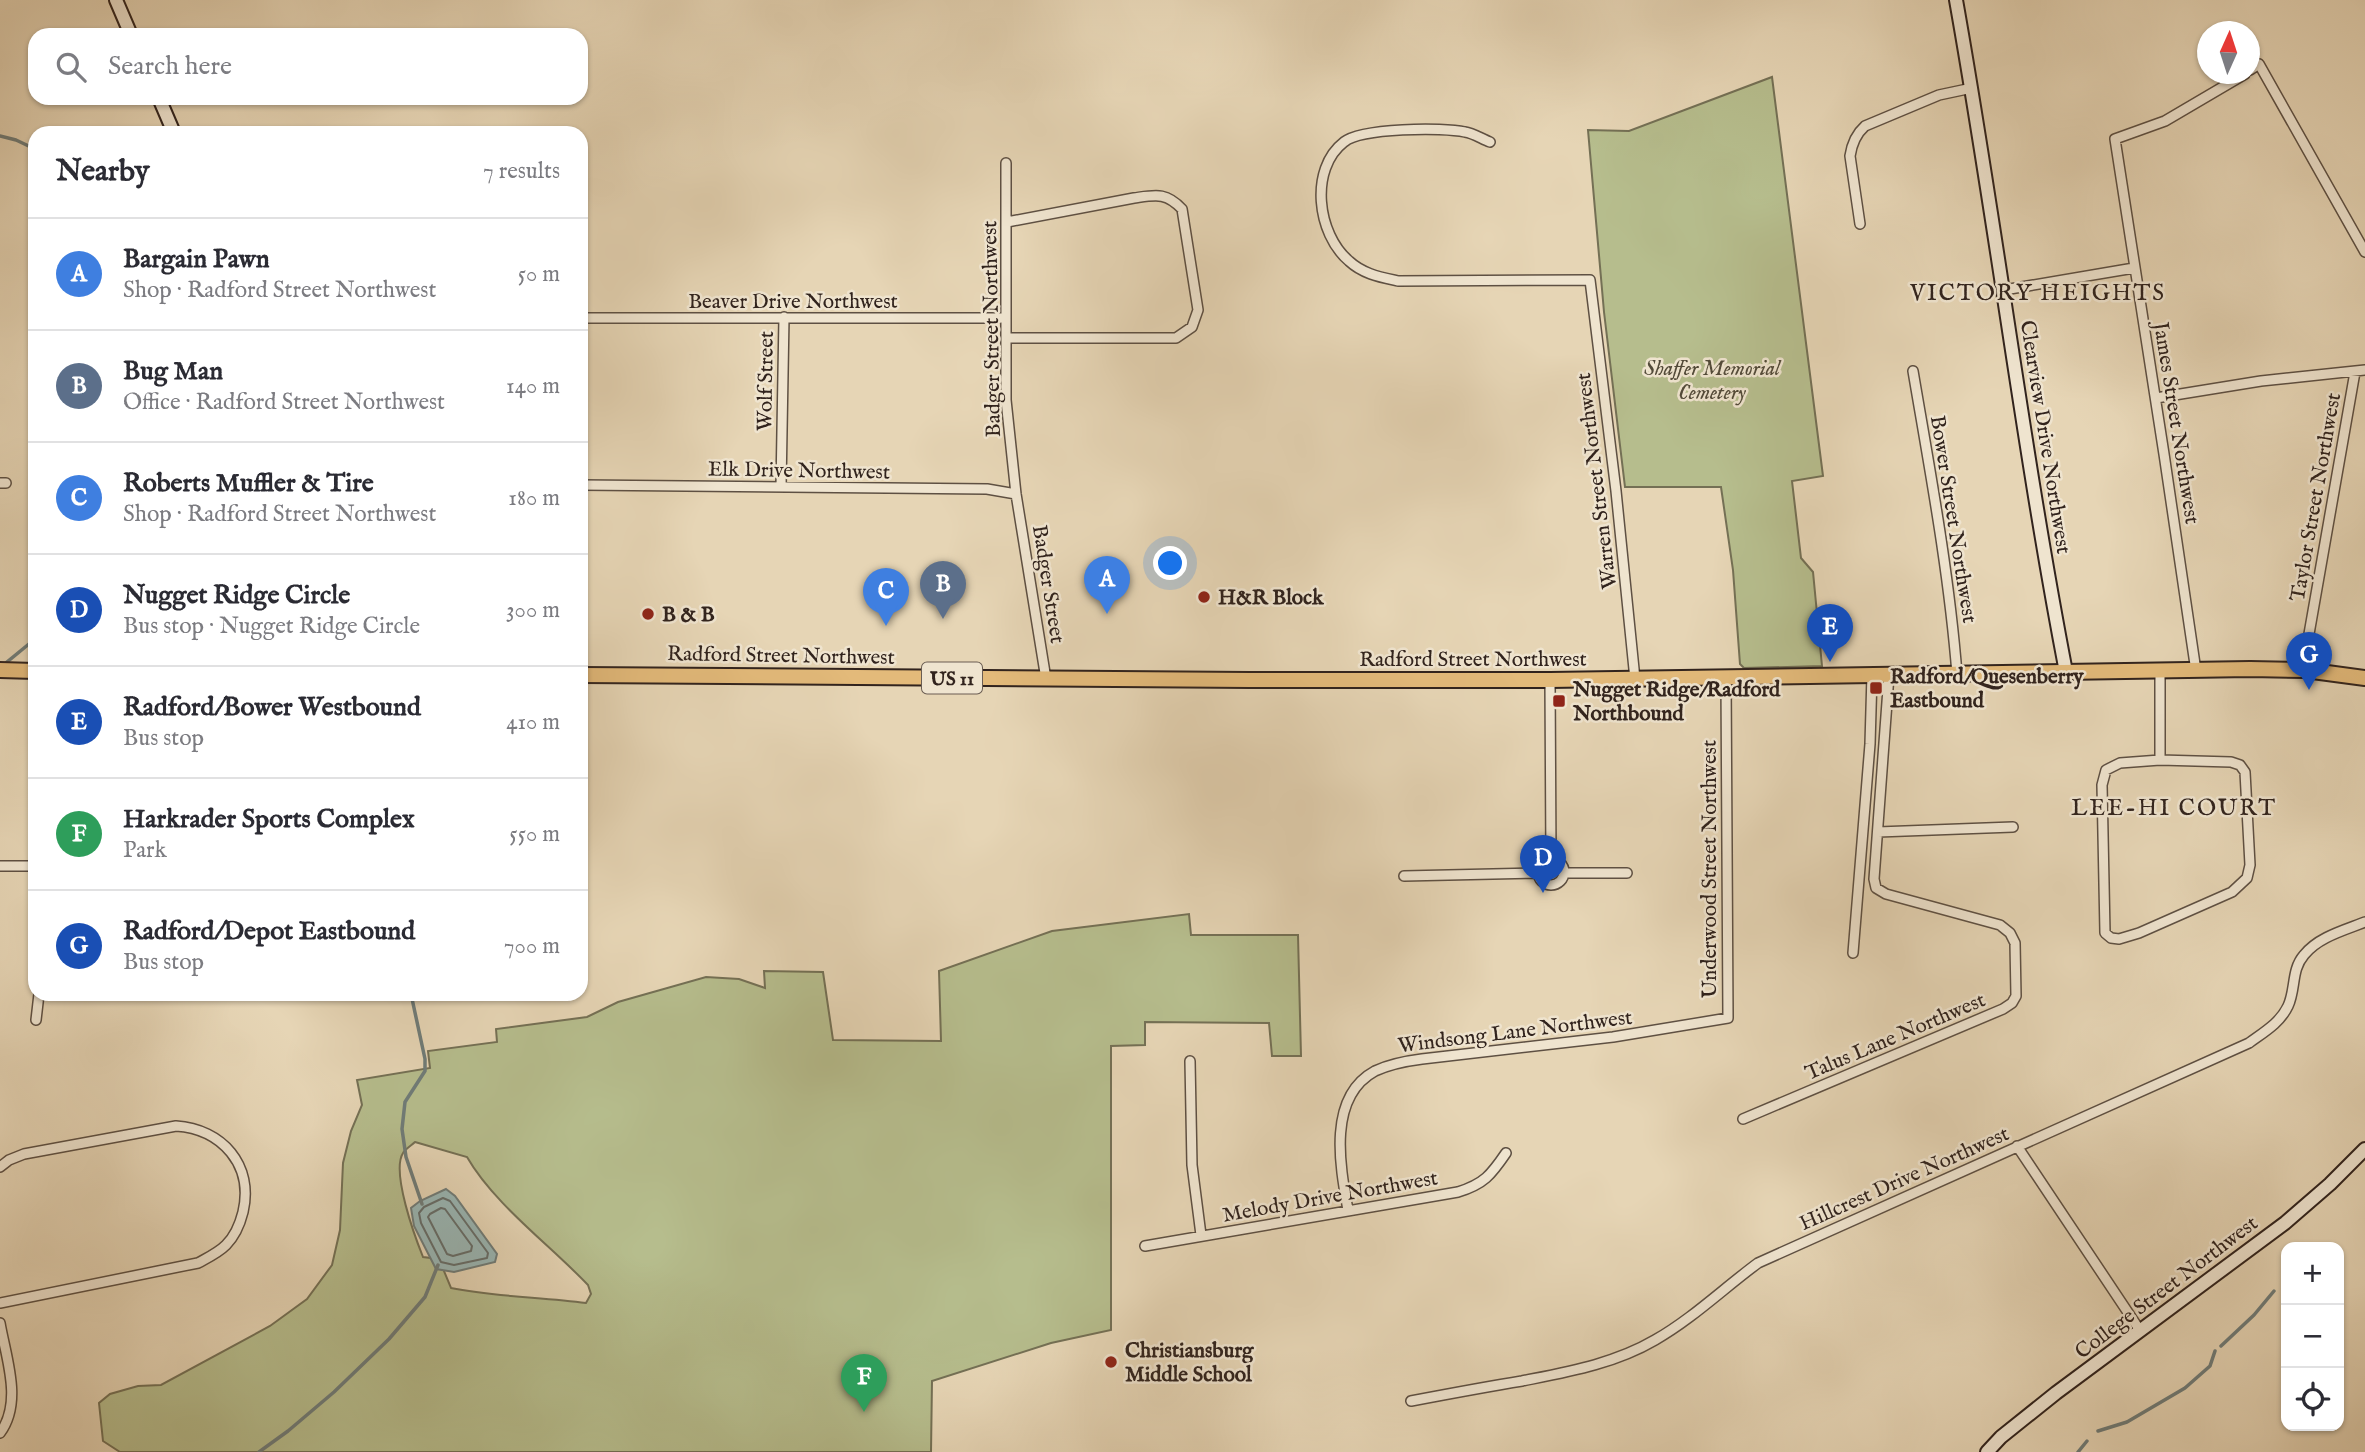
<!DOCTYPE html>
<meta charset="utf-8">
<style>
:root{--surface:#fff;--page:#f7f7f7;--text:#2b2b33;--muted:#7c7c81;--line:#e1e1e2;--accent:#7c3aed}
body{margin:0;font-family:"IM FELL English",serif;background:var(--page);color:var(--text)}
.controls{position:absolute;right:21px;bottom:21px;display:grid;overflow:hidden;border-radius:14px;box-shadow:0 2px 5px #0004}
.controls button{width:63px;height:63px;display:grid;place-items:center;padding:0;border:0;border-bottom:2px solid var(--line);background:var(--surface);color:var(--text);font:35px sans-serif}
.compass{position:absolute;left:2197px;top:21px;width:63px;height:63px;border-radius:50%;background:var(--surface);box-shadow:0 2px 5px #0004;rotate:3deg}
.you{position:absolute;left:1171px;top:564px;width:24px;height:24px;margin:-18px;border:5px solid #fff;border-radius:50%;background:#1a73e8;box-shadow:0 0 0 10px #1a73e833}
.badge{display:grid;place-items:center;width:46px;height:46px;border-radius:50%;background:var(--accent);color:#fff;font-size:23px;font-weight:700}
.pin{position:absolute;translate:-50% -58px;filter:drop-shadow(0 2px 4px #0008)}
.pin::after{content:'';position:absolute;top:37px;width:24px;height:21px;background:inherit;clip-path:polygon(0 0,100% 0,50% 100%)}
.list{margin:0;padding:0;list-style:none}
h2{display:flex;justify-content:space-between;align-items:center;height:91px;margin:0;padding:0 28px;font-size:30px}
h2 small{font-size:23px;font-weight:400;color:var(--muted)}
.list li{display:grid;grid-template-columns:46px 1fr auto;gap:21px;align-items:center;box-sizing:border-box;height:112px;padding:0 28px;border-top:2px solid var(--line)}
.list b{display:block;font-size:26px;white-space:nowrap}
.list p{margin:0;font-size:23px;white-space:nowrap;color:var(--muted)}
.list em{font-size:23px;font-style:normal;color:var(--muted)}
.icon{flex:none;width:38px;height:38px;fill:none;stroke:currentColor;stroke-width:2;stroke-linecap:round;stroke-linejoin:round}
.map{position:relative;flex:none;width:2365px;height:1452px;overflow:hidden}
.search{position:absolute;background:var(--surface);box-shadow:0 2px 5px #0004;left:28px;top:28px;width:560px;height:77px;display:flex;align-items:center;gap:18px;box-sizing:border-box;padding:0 24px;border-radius:21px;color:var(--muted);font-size:26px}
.panel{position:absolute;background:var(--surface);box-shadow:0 2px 5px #0004;left:28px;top:126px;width:560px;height:875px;border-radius:21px}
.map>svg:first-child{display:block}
</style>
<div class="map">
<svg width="2365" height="1452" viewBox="0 0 2365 1452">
<rect width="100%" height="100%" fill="#e6d5b5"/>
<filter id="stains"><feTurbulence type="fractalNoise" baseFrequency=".00286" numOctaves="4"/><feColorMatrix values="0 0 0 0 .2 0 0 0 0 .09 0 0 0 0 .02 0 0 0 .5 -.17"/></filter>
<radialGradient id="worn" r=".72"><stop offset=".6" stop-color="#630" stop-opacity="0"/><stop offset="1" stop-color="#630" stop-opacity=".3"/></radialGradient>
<path fill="#b6bd8d" stroke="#747055" stroke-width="2" fill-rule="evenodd" d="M1772 77 1823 476 1792 481 1801 558 1813 572 1822 666 1744 668 1740 664 1733 570 1721 487H1625L1604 312 1588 130 1629 131Z
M1189 914 1191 935H1298L1301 1056H1272L1269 1023 1145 1022V1045L1111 1046V1330L1051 1343 932 1381 931 1452H120L103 1441 99 1403 110 1394 138 1386 161 1385 270 1326 307 1299 332 1265 340 1230 343 1163 351 1131 362 1105 357 1080 430 1068 428 1051 497 1042 496 1029 587 1017 618 1002 706 977 739 979 765 988 764 971 823 972 833 1040 941 1041 939 971 1052 931ZM415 1142 467 1157C494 1204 550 1245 588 1285L591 1294 586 1303C541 1297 495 1297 451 1288L439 1259 423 1257C415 1237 391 1172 403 1153 405 1149 412 1145 415 1142Z"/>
<path fill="#99b7b6" stroke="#6f7c79" stroke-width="2" d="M446 1189 455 1196 497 1254 495 1262 454 1272 436 1269 414 1226 411 1208 420 1201Z"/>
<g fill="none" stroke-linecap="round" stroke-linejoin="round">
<path stroke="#656d6a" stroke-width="2" d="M443 1198 450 1201 488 1253 487 1258 454 1265 441 1262 421 1223 419 1213 424 1207Z
M441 1208 445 1209 472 1246 471 1251 453 1256 447 1254 428 1217 430 1214Z"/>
<path stroke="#6f7c79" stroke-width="3.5" d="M0 136 16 140 35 149
M1 667 35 639
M411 994 425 1059V1071L405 1102 402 1129 406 1157 422 1204
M2221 1346 2254 1315 2274 1291
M2098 1431 2127 1422 2185 1388 2210 1366 2215 1351
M259 1452 288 1431 334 1392 389 1339 425 1297 438 1265
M2078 1452 2087 1441"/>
<g stroke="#5e5043" stroke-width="12">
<path id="street" d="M2250 70 2259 64 2365 252
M1490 142C1482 139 1473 133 1465 132 1443 127 1361 128 1344 142 1309 169 1317 234 1349 261 1363 274 1380 277 1398 281L1590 280 1616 491 1635 679
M1006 163V400L1016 494 1046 679
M1007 222 1134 198C1156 195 1166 192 1182 209L1198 310 1192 327 1176 338H1007
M1860 224 1850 156C1852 143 1856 134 1865 126L1939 95 1972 88
M2004 290 2134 268
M581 318H1006
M1913 371C1930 471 1949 572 1957 674
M2156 398 2261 381 2365 370
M0 483H6
M581 485 987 489 1016 494
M781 487 784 317
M2305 670 2306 651 2355 372
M2196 671 2164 454 2115 139 2165 121 2245 74
M2160 672V760
M1550 680 1551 858
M2160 760 2231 762 2240 765 2245 772 2250 865 2247 878 2232 892 2139 933 2119 939 2111 938 2105 933 2102 785 2106 770 2120 763Z
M1878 832 2013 827
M1538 872a13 13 0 1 1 26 0a13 13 0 1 1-26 0Z
M0 866H35
M1565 873H1627
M1404 876 1538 873
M1853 953 1870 744 1872 675
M36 1020 39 994
M1190 1061 1192 1165 1201 1235
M1743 1119 2003 1009 2012 1003 2016 996 2015 943 2010 933 2000 925 1886 894 1876 888 1874 879 1889 675
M2017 1146 2139 1329
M0 1167 9 1160 24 1154 176 1126C222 1129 254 1165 243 1212 240 1224 235 1236 226 1245 218 1253 207 1258 198 1263L0 1303
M1348 1210C1340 1166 1327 1097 1375 1071 1390 1064 1406 1061 1422 1059L1613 1037 1728 1018 1726 678
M1145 1246 1458 1192C1484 1184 1491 1175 1506 1153
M0 1323C6 1358 23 1402 0 1433
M1411 1401C1448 1394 1485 1387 1522 1381 1567 1372 1614 1364 1655 1340 1692 1319 1724 1288 1758 1263L2249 1043C2264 1032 2280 1023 2288 1006 2296 989 2291 970 2304 955 2318 937 2345 930 2365 922"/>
</g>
<g stroke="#31231d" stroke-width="16">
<path id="secondary" d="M116 0 131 35
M1956 0C1996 224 2023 449 2066 672
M159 98 174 133
M1987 1452 2001 1437 2056 1393 2285 1223 2330 1184 2365 1149"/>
</g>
<g stroke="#31231d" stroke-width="18">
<path id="primary" d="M0 670 35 671
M581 675 1249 680H1550L2250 669 2305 670 2365 678"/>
</g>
<use href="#street" stroke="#efe4cf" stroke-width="9"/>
<use href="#secondary" stroke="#efe4cf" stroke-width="12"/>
<use href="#primary" stroke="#e3ba7a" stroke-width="14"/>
</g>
<g fill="#8f2418" stroke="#efe4cf" stroke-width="2.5">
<circle cx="1204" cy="597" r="7"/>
<circle cx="648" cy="614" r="7"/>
<rect x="1869" y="681" width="14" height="14" rx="3.5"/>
<rect x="1552" y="694" width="14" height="14" rx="3.5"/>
<circle cx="1111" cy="1362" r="7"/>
</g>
<g text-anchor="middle" stroke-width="5" stroke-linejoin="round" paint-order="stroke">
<rect fill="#efe4cf" stroke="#6a5d52" stroke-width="2" x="922" y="662.5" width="60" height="31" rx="5"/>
<g font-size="19" font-weight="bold" fill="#31231d">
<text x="952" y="685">US 11</text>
</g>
<g font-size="21" fill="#31231d" stroke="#efe4cf">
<text x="793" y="308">Beaver Drive Northwest</text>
<text transform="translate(991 329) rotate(-91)" y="7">Badger Street Northwest</text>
<text transform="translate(765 381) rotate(-89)" y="7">Wolf Street</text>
<text transform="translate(2177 423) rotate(81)" y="7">James Street Northwest</text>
<text transform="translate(2046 437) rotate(81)" y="7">Clearview Drive Northwest</text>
<text transform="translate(799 470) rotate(1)" y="7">Elk Drive Northwest</text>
<text transform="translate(1596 481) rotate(-97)" y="7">Warren Street Northwest</text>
<text transform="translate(2315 497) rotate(-80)" y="7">Taylor Street Northwest</text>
<text transform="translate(1954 519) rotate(81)" y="7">Bower Street Northwest</text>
<text transform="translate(1049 584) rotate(81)" y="7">Badger Street</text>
<text transform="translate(781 655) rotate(1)" y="7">Radford Street Northwest</text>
<text x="1473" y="666">Radford Street Northwest</text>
<text transform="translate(1709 869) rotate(-90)" y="7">Underwood Street Northwest</text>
<text transform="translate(1515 1031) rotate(-7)" y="7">Windsong Lane Northwest</text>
<text transform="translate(1895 1036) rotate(-23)" y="7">Talus Lane Northwest</text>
<text transform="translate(1904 1178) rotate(-24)" y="7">Hillcrest Drive Northwest</text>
<text transform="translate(1330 1196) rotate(-10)" y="7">Melody Drive Northwest</text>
<text transform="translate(2166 1287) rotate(-37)" y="7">College Street Northwest</text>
</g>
<g font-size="21" font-style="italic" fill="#524a39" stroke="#efe4cf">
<text x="1712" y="375">Shaffer Memorial<tspan x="1712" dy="24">Cemetery</tspan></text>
</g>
<g font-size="21" font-weight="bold" fill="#31231d" stroke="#efe4cf" text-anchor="start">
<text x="1218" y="604">H&amp;R Block</text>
<text x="662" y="621">B &amp; B</text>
<text x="1890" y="683">Radford/Quesenberry<tspan x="1890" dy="24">Eastbound</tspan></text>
<text x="1573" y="696">Nugget Ridge/Radford<tspan x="1573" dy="24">Northbound</tspan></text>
<text x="1125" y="1357">Christiansburg<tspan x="1125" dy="24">Middle School</tspan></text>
</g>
<g font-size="23" letter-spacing="2" fill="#31231d" stroke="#efe4cf">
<text x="2038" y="300">VICTORY HEIGHTS</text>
<text x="2174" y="815">LEE-HI COURT</text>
</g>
</g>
<rect width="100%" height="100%" filter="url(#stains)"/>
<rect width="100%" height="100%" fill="url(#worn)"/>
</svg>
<div class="controls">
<button>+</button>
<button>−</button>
<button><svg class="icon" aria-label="locate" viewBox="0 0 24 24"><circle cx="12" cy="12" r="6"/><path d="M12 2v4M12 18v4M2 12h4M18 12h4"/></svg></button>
</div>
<svg class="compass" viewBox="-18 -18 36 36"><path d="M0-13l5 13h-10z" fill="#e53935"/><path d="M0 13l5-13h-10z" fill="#7c7c81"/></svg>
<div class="you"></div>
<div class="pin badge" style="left:1107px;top:614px;background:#3f7fe0">A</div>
<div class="pin badge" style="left:943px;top:619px;background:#5c6f8a">B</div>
<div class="pin badge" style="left:886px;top:626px;background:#3f7fe0">C</div>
<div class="pin badge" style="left:1543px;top:893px;background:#1a4fb4">D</div>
<div class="pin badge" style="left:1830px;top:662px;background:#1a4fb4">E</div>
<div class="pin badge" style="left:864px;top:1412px;background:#2e9e5b">F</div>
<div class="pin badge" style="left:2309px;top:690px;background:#1a4fb4">G</div>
<div class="search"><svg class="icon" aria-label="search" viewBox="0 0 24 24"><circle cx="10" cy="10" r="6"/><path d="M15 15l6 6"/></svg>Search here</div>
<section class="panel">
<h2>Nearby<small>7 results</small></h2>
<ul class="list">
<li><span class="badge" style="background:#3f7fe0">A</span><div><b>Bargain Pawn</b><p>Shop · Radford Street Northwest</p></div><em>50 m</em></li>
<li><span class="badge" style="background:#5c6f8a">B</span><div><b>Bug Man</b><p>Office · Radford Street Northwest</p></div><em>140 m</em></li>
<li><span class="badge" style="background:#3f7fe0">C</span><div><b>Roberts Muffler &amp; Tire</b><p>Shop · Radford Street Northwest</p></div><em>180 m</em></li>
<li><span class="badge" style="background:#1a4fb4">D</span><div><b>Nugget Ridge Circle</b><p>Bus stop · Nugget Ridge Circle</p></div><em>300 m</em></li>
<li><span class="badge" style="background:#1a4fb4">E</span><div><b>Radford/Bower Westbound</b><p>Bus stop</p></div><em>410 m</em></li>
<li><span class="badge" style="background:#2e9e5b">F</span><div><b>Harkrader Sports Complex</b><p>Park</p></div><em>550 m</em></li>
<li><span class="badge" style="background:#1a4fb4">G</span><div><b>Radford/Depot Eastbound</b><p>Bus stop</p></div><em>700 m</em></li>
</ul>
</section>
</div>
